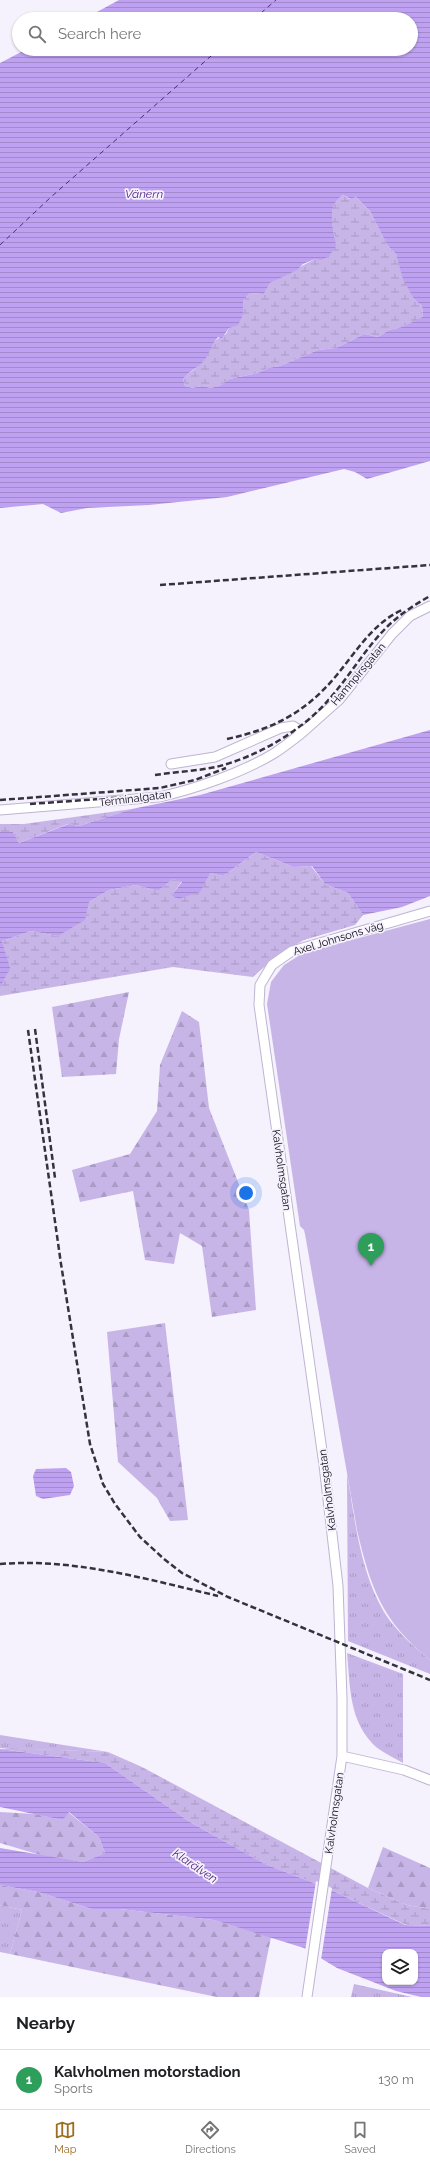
<!DOCTYPE html>
<meta charset="utf-8">
<style>
:root{--surface:#fff;--page:#f2f2f2;--text:#202124;--muted:#757577;--line:#e0e0e0;--accent:#9f6d22}
body{margin:0;font-family:Raleway,sans-serif;background:var(--page);color:var(--text)}
.controls{position:absolute;right:12px;bottom:12px;display:grid;overflow:hidden;border-radius:8px;box-shadow:0 1px 3px #0004}
.controls button{width:36px;height:36px;display:grid;place-items:center;padding:0;border:0;border-bottom:1px solid var(--line);background:var(--surface);color:var(--text);font:20px sans-serif}
.you{position:absolute;left:246px;top:1193px;width:14px;height:14px;margin:-10px;border:3px solid #fff;border-radius:50%;background:#1a73e8;box-shadow:0 0 0 6px #1a73e833}
.badge{display:grid;place-items:center;width:26px;height:26px;border-radius:50%;background:var(--accent);color:#fff;font-size:13px;font-weight:700}
.pin{position:absolute;translate:-50% -33px;filter:drop-shadow(0 1px 2px #0008)}
.pin::after{content:'';position:absolute;top:21px;width:14px;height:12px;background:inherit;clip-path:polygon(0 0,100% 0,50% 100%)}
.list{margin:0;padding:0;list-style:none}
h2{display:flex;justify-content:space-between;align-items:center;height:52px;margin:0;padding:0 16px;font-size:17px}
h2 small{font-size:13px;font-weight:400;color:var(--muted)}
.list li{display:grid;grid-template-columns:26px 1fr auto;gap:12px;align-items:center;box-sizing:border-box;height:60px;padding:0 16px;border-top:1px solid var(--line)}
.list b{display:block;font-size:15px;white-space:nowrap}
.list p{margin:0;font-size:13px;white-space:nowrap;color:var(--muted)}
.list em{font-size:13px;font-style:normal;color:var(--muted)}
.icon{flex:none;width:22px;height:22px;fill:none;stroke:currentColor;stroke-width:2;stroke-linecap:round;stroke-linejoin:round}
.map{position:relative;flex:none;width:430px;height:1997px;overflow:hidden}
.search{position:absolute;background:var(--surface);box-shadow:0 1px 3px #0004;left:12px;right:12px;top:12px;height:44px;display:flex;align-items:center;gap:10px;box-sizing:border-box;padding:0 14px;border-radius:22px;color:var(--muted);font-size:15px}
.sheet{height:112px;background:var(--surface)}
nav{display:flex;justify-content:space-around;align-items:center;box-sizing:border-box;height:56px;border-top:1px solid var(--line);background:var(--surface);font-size:11px;color:var(--muted)}
nav a{display:grid;justify-items:center;gap:2px}
nav .on{color:var(--accent)}
.map>svg:first-child{display:block}
</style>
<div class="map">
<svg width="430" height="1997" viewBox="0 0 430 1997">
<defs>
<pattern id="grass-tufts" width="24" height="20" patternUnits="userSpaceOnUse"><rect width="24" height="20" fill="#c7b5e8"/><path d="M3 7l-1-3M5 7V3M7 7l1-3M15 17l-1-3M17 17v-4M19 17l1-3" fill="none" stroke="#aa9ac6"/></pattern>
<pattern id="forest-firs" width="22" height="20" patternUnits="userSpaceOnUse"><rect width="22" height="20" fill="#c7b5e8"/><path d="M5 1l3.5 6h-7zM16 11l3.5 6h-7z" fill="#aa9ac6"/></pattern>
<pattern id="wetland-marsh" width="20" height="14" patternUnits="userSpaceOnUse"><rect width="20" height="14" fill="#c7b5e8"/><path d="M1 5h8M5 5V1M11 12h8M15 12V8" fill="none" stroke="#aa9ac6"/></pattern>
<pattern id="water-rules" width="6" height="5" patternUnits="userSpaceOnUse"><rect width="6" height="5" fill="#bea1f0"/><path d="M0 2.5h6" fill="none" stroke="#a289cd"/></pattern>
</defs>
<rect width="100%" height="100%" fill="#f5f1fd"/>
<path fill="url(#grass-tufts)" d="M347 1474C355 1520 360 1571 384 1612 396 1631 413 1646 430 1660V1674L348 1641Z
M347 1653 403 1674V1763C393 1757 379 1751 372 1743 349 1718 350 1685 347 1653Z
M0 1735 108 1752 0 1748Z
M0 1905 22 1910 10 1954 0 1952Z
M354 1984 412 1997H351Z"/>
<path fill="url(#forest-firs)" d="M129 992 119 1039 116 1074 62 1077 52 1007Z
M182 1011 199 1022 209 1108 249 1210 256 1310 212 1317 202 1246 180 1233 174 1264 145 1260 133 1191 80 1202 72 1170 130 1154 157 1111 160 1065Z
M165 1323 188 1520 170 1521 157 1498 118 1462 107 1332Z
M0 1812 35 1814 63 1820 68 1812 99 1837 105 1853 83 1862 47 1857 0 1843Z
M383 1847 430 1868V1909L407 1905 368 1888Z
M0 1885 38 1892 92 1909H120L214 1920 271 1937 259 1997H217L10 1954 22 1910 0 1905Z"/>
<path fill="url(#wetland-marsh)" d="M343 195 350 199 356 197 370 211 387 245 396 254 414 299 422 306 423 316 421 319 402 327 389 330 378 337 364 334 336 348 318 350 280 366 268 368 258 373 229 379 221 385 211 388 202 386 193 388 185 386 183 379C187 373 192 372 197 367 209 354 210 340 226 334L229 328 243 315V301L250 293 264 294 270 283 315 259 335 238C331 223 328 205 343 195Z
M132 809 79 826 68 824 19 843 13 832H0V824H24Z
M256 852 294 867 311 866 325 884 348 893 363 915 355 925 304 940 279 954 253 977 173 967 0 996V988L9 968 2 941 31 931 58 936 89 902 109 890 136 885 158 891 173 879 182 881 171 896 178 899 210 873 223 876Z
M10 1748 108 1752 142 1767 368 1888 407 1905 430 1909V1926L406 1925 329 1889 265 1864 190 1822 105 1763 0 1749Z"/>
<path fill="#c7b5e8" d="M430 919V1660C382 1621 371 1589 357 1530L305 1234 304 1230 300 1226 267 1004 271 982 284 965 303 953Z"/>
<path fill="url(#water-rules)" fill-rule="evenodd" d="M119 0H430V461L367 479 355 472 344 469 227 497 149 505 87 508 61 513 43 504 0 508V63L27 49H411V19H84ZM343 195 351 199 356 197 370 211 387 245 396 254 403 279 414 299 422 306 423 316 421 318 402 327 389 330 378 337 364 334 336 348 318 350 280 366 268 368 258 373 229 379 221 385 211 388 202 386 193 388 185 386 183 379C189 370 202 367 207 356 212 347 211 346 218 337L222 338 229 328 238 325 243 315V301L250 293 264 294 270 283 297 270 303 264 315 259 322 260 329 256 336 246C334 229 325 207 343 195Z
M430 730V896L402 907 363 915 348 893 325 884 312 866 294 867 256 852 223 876 210 873 200 892 178 899 171 896 182 882 173 879 158 891 136 885 109 890 89 902 85 920 58 936 31 931 2 941 10 968 0 988V832H13L19 843 69 824 79 826 132 809 200 795Z
M66 1468 71 1472 74 1486 70 1495 43 1499 36 1496 33 1476 36 1469Z
M0 1749 105 1763 190 1822 265 1864 329 1889 405 1925 430 1926V1997H421L396 1991 337 1968 304 1948 214 1920 120 1909H92L38 1892 0 1885V1848L83 1862 105 1853 99 1837 69 1812 63 1820 0 1807ZM385 1952H415V1982H385Z"/>
<path fill="#f5f1fd" d="M316 1881 332 1888 321 1960 305 1951Z"/>
<g fill="none" stroke-linecap="round" stroke-linejoin="round">
<path stroke="#532983" stroke-width="1" stroke-dasharray="5 4" stroke-linecap="butt" d="M254 19 276 0
M0 245 51 197 219 49"/>
<g stroke="#beb5d1" stroke-width="11">
<path id="minor" d="M171 764 215 757 281 728 293 726 303 732 339 700 392 634 410 616 430 606
M0 810 159 797C195 789 241 773 273 754 284 747 294 739 303 732
M342 1756 404 1770 430 1780
M307 1997 342 1756V1698L338 1586 324 1465 259 1005 260 985 272 965 292 951 430 911"/>
</g>
<use href="#minor" stroke="#fff" stroke-width="9"/>
<path stroke="#36323d" stroke-width="2.5" stroke-dasharray="6 3" stroke-linecap="butt" d="M160 585 430 565
M227 739C273 729 305 713 336 676 356 652 373 623 402 610
M155 775C175 772 196 771 216 767 257 757 304 730 331 697 350 675 364 651 384 630 397 616 414 605 430 596
M0 800 160 788 195 780 226 768
M30 804 126 797
M35 1029 55 1178
M28 1030 61 1264 90 1444 103 1484 115 1504 140 1537 164 1559 182 1573 228 1597 430 1680
M0 1564C73 1558 147 1579 218 1596"/>
</g>
<g text-anchor="middle" stroke-width="3.5" stroke-linejoin="round" paint-order="stroke">
<g font-size="11" fill="#0e0a14" stroke="#f5f1fd">
<text transform="translate(358 674) rotate(-50)" y="4">Hamnpirsgatan</text>
<text transform="translate(135 798) rotate(-7)" y="4">Terminalgatan</text>
<text transform="translate(338 938) rotate(-17)" y="4">Axel Johnsons väg</text>
<text transform="translate(282 1170) rotate(82)" y="4">Kalvholmsgatan</text>
<text transform="translate(327 1490) rotate(-97)" y="4">Kalvholmsgatan</text>
<text transform="translate(334 1813) rotate(-82)" y="4">Kalvholmsgatan</text>
</g>
<g font-size="12" font-style="italic" fill="#532983" stroke="#f5f1fd">
<text x="144" y="198">Vänern</text>
<text transform="translate(195 1866) rotate(34)" y="4">Klarälven</text>
</g>
</g>
</svg>
<div class="controls">
<button><svg class="icon" aria-label="layers" viewBox="0 0 24 24"><path d="M12 4l9 5-9 5-9-5zM3 14l9 5 9-5"/></svg></button>
</div>
<div class="you"></div>
<div class="pin badge" style="left:371px;top:1266px;background:#2e9e5b">1</div>
<div class="search"><svg class="icon" aria-label="search" viewBox="0 0 24 24"><circle cx="10" cy="10" r="6"/><path d="M15 15l6 6"/></svg>Search here</div>
</div>
<section class="sheet">
<h2>Nearby<small></small></h2>
<ul class="list">
<li><span class="badge" style="background:#2e9e5b">1</span><div><b>Kalvholmen motorstadion</b><p>Sports</p></div><em>130 m</em></li>
</ul>
</section>
<nav>
<a class="on"><svg class="icon" aria-label="map" viewBox="0 0 24 24"><path d="M3 6l6-2 6 2 6-2v14l-6 2-6-2-6 2zM9 4v14M15 6v14"/></svg>Map</a>
<a><svg class="icon" aria-label="directions" viewBox="0 0 24 24"><path d="M12 3l9 9-9 9-9-9zM9 14v-3h6M13 9l2 2-2 2"/></svg>Directions</a>
<a><svg class="icon" aria-label="saved" viewBox="0 0 24 24"><path d="M7 4h10v16l-5-4-5 4z"/></svg>Saved</a>
</nav>
